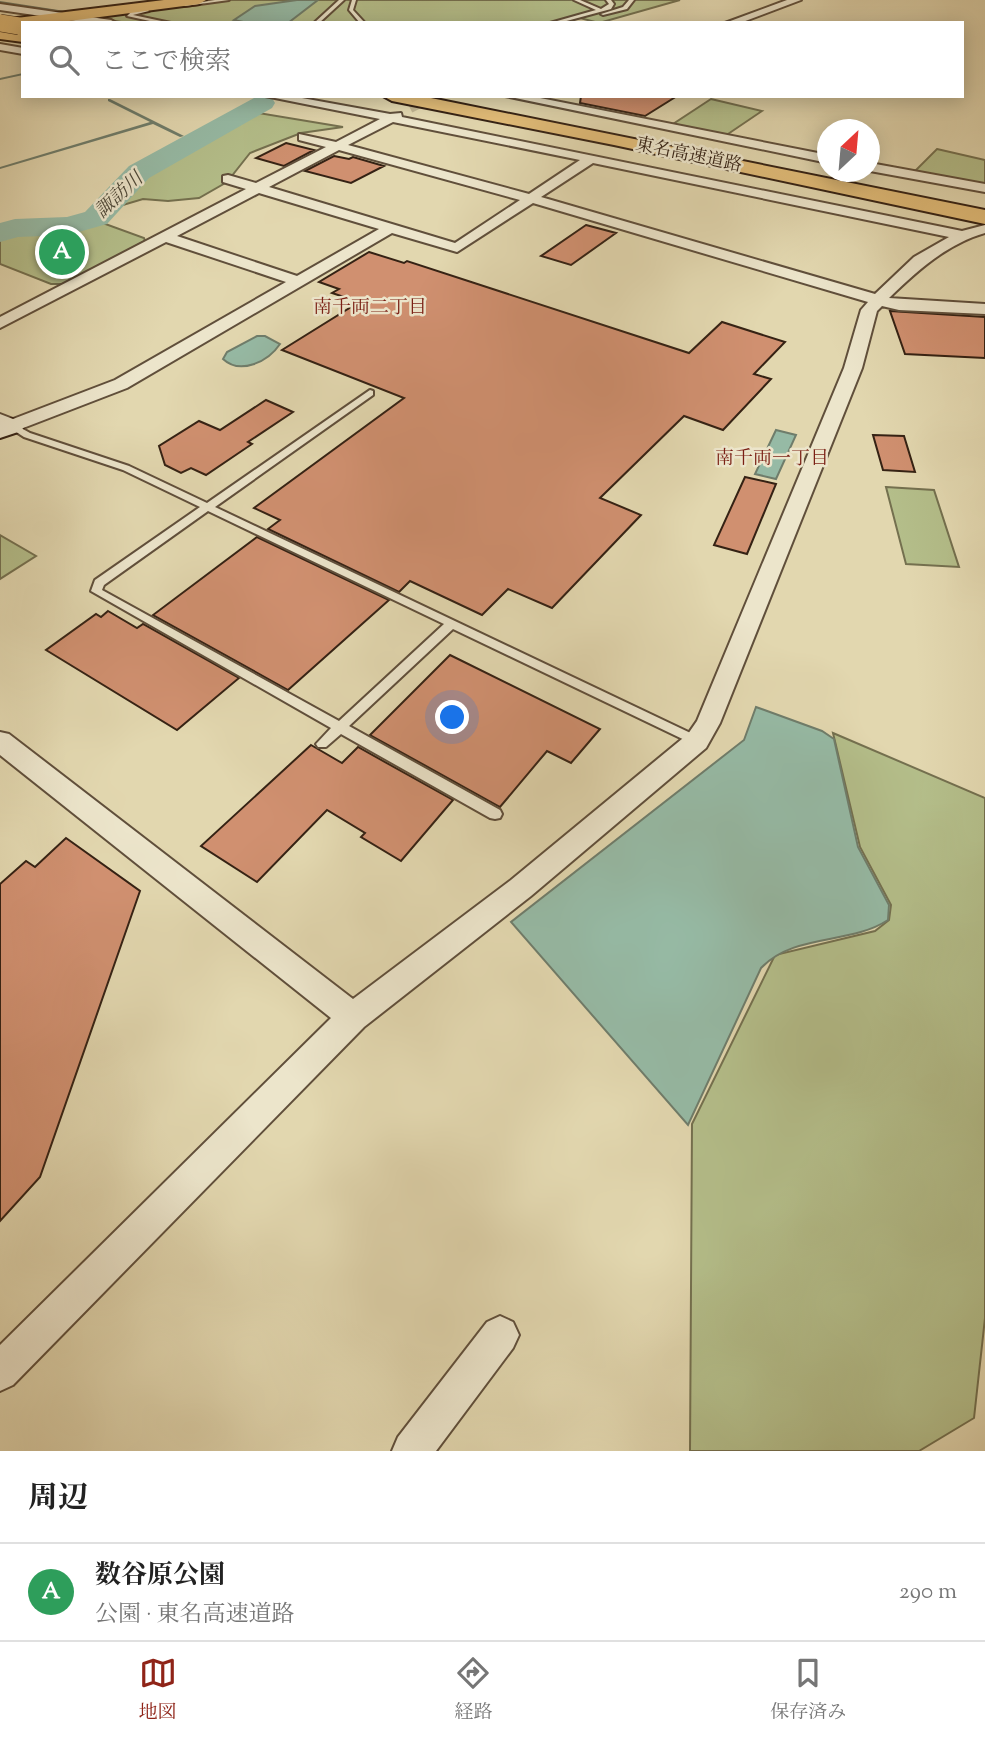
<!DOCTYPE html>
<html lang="ja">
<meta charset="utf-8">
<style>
:root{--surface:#fff;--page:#f2f2f2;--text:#222;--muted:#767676;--line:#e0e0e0;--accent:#8f2418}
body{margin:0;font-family:"Sorts Mill Goudy","Noto Serif JP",serif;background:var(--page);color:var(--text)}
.compass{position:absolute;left:817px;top:119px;width:63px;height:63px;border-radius:50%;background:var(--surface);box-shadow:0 4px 18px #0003;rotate:26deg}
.you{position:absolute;left:453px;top:718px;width:24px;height:24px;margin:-18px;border:5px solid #fff;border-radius:50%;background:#1a73e8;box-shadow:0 0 0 10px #1a73e833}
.badge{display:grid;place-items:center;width:46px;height:46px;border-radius:50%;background:var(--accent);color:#fff;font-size:23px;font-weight:700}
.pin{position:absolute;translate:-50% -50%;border:4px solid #fff;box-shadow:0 2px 7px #0006}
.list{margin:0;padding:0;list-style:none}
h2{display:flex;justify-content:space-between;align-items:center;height:91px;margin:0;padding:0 28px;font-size:30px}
h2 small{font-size:23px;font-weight:400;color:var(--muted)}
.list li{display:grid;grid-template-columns:46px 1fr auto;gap:21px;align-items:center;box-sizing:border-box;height:98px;padding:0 28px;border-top:2px solid var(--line)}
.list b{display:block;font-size:26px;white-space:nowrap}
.list p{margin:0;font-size:23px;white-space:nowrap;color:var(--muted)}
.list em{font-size:23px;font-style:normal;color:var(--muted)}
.icon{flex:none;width:38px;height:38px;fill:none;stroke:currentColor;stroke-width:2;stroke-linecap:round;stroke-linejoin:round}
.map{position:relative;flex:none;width:985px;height:1451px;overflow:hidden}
.search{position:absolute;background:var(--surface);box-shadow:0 4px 18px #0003;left:21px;right:21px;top:21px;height:77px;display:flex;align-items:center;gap:18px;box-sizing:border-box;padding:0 24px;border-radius:0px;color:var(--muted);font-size:26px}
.sheet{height:189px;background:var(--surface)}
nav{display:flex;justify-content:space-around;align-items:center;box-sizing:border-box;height:98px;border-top:2px solid var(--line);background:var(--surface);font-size:19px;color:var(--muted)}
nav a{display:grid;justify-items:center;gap:4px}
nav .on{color:var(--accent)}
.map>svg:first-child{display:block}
</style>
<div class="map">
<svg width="985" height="1451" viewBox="0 0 985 1451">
<rect width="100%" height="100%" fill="#e2d7af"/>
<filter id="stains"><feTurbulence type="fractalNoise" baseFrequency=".00286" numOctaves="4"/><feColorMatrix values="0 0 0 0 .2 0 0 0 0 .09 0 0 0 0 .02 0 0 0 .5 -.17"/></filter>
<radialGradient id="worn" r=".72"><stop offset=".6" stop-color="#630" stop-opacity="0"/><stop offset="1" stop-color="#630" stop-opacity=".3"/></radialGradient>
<path fill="#b4be8a" stroke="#74704f" stroke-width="2" d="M212 0H680L599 23 580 18 561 23H127L87 16Z
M711 99 762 111 725 136 670 126Z
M252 112 343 127 301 133 250 153 227 182 199 198 168 201 143 199 113 208 149 170Z
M937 149 985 160V184L913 173Z
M92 222H100L144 238 145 241 63 284H51L0 264V236L66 228Z
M886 487 934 490 959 567 906 564Z
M0 535 36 556 0 579Z
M833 733 985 798V1318L974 1418 919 1451H690L692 1124 775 955 875 931 889 920 891 905 860 847Z"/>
<path fill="#96baa5" stroke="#6f7d6b" stroke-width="2" d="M297 0H318L288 23H248L234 20 255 6Z
M257 336H265L280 344C268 362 240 375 223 359L227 352Z
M776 430 796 435 776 479 755 474Z
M756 707 822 731 834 739 858 847 889 905 888 920C850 945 794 933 761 968L688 1125 511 922 744 740Z"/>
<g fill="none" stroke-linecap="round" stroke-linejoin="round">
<path fill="#6f7d6b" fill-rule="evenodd" d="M0 1 65 11 67 12 65 13 0 3Z
M23 73V75L0 80V78Z
M108 99H110L184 136 180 137 153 124 0 169V167L150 122 108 101Z"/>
<path fill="#96baa5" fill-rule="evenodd" d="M266 96 272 98 275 103 272 108 149 178 107 224 68 235 18 237 0 242V223L15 219 67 217 85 212 129 166 254 98Z"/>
</g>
<path fill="#d09070" stroke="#352214" stroke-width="2" d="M581 96H677L645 116 580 103Z
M286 143 314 150 284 166 256 158Z
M334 156 349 159 353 157 384 166 351 183 305 171Z
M586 225 616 233 571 265 541 256Z
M369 252 404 263 407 261 689 353 722 322 785 342 754 374 771 379 723 430 684 416 600 498 641 515 552 608 508 589 482 615 410 581 399 592 268 529 280 520 254 508 404 398 282 350 359 302 332 293 339 289 319 282Z
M890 311 985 317V358L905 354Z
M266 400 293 412 248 442 252 444 206 475 191 468 181 473 165 465 159 446 199 421 220 430Z
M873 435 904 436 915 472 883 470Z
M745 477 776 484 747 554 714 545Z
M257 537 389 600 288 690 153 615Z
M108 611 137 628 143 624 239 678 177 730 46 650 96 614 101 617Z
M450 655 600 729 571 763 547 751 500 807 370 735Z
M311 745 342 763 358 747 453 800 401 861 361 837 365 833 327 810 257 882 201 846Z
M66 838 140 891 40 1177 0 1221V884L26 861 35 867Z"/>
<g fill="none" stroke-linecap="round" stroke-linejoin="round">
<path stroke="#bfb390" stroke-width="10" stroke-dasharray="10 5" stroke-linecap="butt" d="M410 108 434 96"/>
<g stroke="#604f3b" stroke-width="4">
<path id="lane" d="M215 0H229L185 6 183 5Z
M339 0H344L319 23H314Z
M352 0H356L353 10 365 23H360L349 10Z
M574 0H580L601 9 609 4 606 0H611L614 4 611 9 559 23H550L596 10Z
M629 0H634L627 9 603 15 601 14 623 7Z
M147 9 149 11 133 15 171 23H159L127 16 132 11Z
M370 390 373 391V395L215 507 701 738 703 741 701 744H693L453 629 349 726 500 810 502 814 500 818 495 819 490 818 341 734 326 747H318L316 744 331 728 91 591 95 580 200 507 123 470 24 437 7 426 12 423 30 433 129 466 207 503ZM208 511 444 624 339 721 102 590 104 585Z"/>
</g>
<g stroke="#604f3b" stroke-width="4">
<path id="street" d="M787 0H801L740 23H725Z
M0 4 111 20 116 23H89L0 10Z
M0 44 23 48V54L0 50Z
M265 96H291L390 114 401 113 402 117 962 231 985 225V233C947 244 918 270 889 298L985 304V314L899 310 882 306 877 311 862 368 720 723 706 748 531 896 364 1027 13 1385 0 1391V1345L331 1018 0 755V732L9 734 353 999 511 880 688 734 697 721 844 368 861 310 868 302 533 203 457 252 392 233 127 388 18 430 12 431 0 427V414L13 419 115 380 286 282 166 242 0 328V317L246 189 223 182V176L228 175 256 183 326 147 299 140V134L336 142 380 119ZM393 122 580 160 529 194 348 145ZM339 150 520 200 455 243 269 187ZM593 163 949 237 914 257 875 294 541 197ZM259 193 379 229 297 276 177 236Z
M505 96H530L828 155V163Z
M870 163 985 184V192L870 171Z
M500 1316 513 1322 519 1335 513 1348 436 1451H392L398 1437 487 1322Z"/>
</g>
<g stroke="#352214" stroke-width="4">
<path id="secondary" d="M12 419 21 421 24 426 21 431 0 438V422Z"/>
</g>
<g stroke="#352214" stroke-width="4">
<path id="primary" d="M164 0H206L199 4 54 23H23V27L0 30V20Z"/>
</g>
<g stroke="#352214" stroke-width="4">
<path id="highway" d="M0 29 23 32V42L0 39Z
M383 96H421L985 210V224L614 145 392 101Z"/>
</g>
<use href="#lane" fill="#ece5cb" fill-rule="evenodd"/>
<use href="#street" fill="#ece5cb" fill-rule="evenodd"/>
<use href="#secondary" fill="#ece5cb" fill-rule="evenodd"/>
<use href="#primary" fill="#e1bc78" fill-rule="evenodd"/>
<use href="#highway" fill="#e1bc78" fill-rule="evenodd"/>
<g stroke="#352214" stroke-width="18" stroke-linecap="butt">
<path id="highway-bridge" d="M0 23 19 26"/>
</g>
<use href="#highway-bridge" stroke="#e1bc78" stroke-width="17"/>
</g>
<g text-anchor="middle" stroke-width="5" stroke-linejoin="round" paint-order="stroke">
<g font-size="18" fill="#352214" stroke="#ece5cb">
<text transform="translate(689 154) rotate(12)" y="6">東名高速道路</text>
</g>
<g font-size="19" font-style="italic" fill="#4d4838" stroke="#ece5cb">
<text transform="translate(118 194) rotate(-43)" y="7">諏訪川</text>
</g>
<g font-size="19" fill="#7a1f14" stroke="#ece5cb">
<text x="370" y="313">南千両二丁目</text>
<text x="772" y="464">南千両一丁目</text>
</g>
</g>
<rect width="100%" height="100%" filter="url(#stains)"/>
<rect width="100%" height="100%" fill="url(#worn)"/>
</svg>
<svg class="compass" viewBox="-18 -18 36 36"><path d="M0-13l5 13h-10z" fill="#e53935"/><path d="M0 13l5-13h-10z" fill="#767676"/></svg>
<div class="you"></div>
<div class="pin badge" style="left:62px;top:252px;background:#2e9e5b">A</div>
<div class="search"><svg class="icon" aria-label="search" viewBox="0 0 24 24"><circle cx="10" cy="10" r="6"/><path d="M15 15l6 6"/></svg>ここで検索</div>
</div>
<section class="sheet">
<h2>周辺<small></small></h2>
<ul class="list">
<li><span class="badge" style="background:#2e9e5b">A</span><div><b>数谷原公園</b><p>公園 · 東名高速道路</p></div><em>290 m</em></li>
</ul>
</section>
<nav>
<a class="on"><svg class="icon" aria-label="map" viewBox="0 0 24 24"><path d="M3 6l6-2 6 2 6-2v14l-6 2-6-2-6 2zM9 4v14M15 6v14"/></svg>地図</a>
<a><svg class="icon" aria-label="directions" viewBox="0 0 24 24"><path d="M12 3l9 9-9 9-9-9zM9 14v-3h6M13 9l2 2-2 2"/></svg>経路</a>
<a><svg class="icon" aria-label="saved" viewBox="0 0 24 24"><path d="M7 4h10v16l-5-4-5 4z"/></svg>保存済み</a>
</nav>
